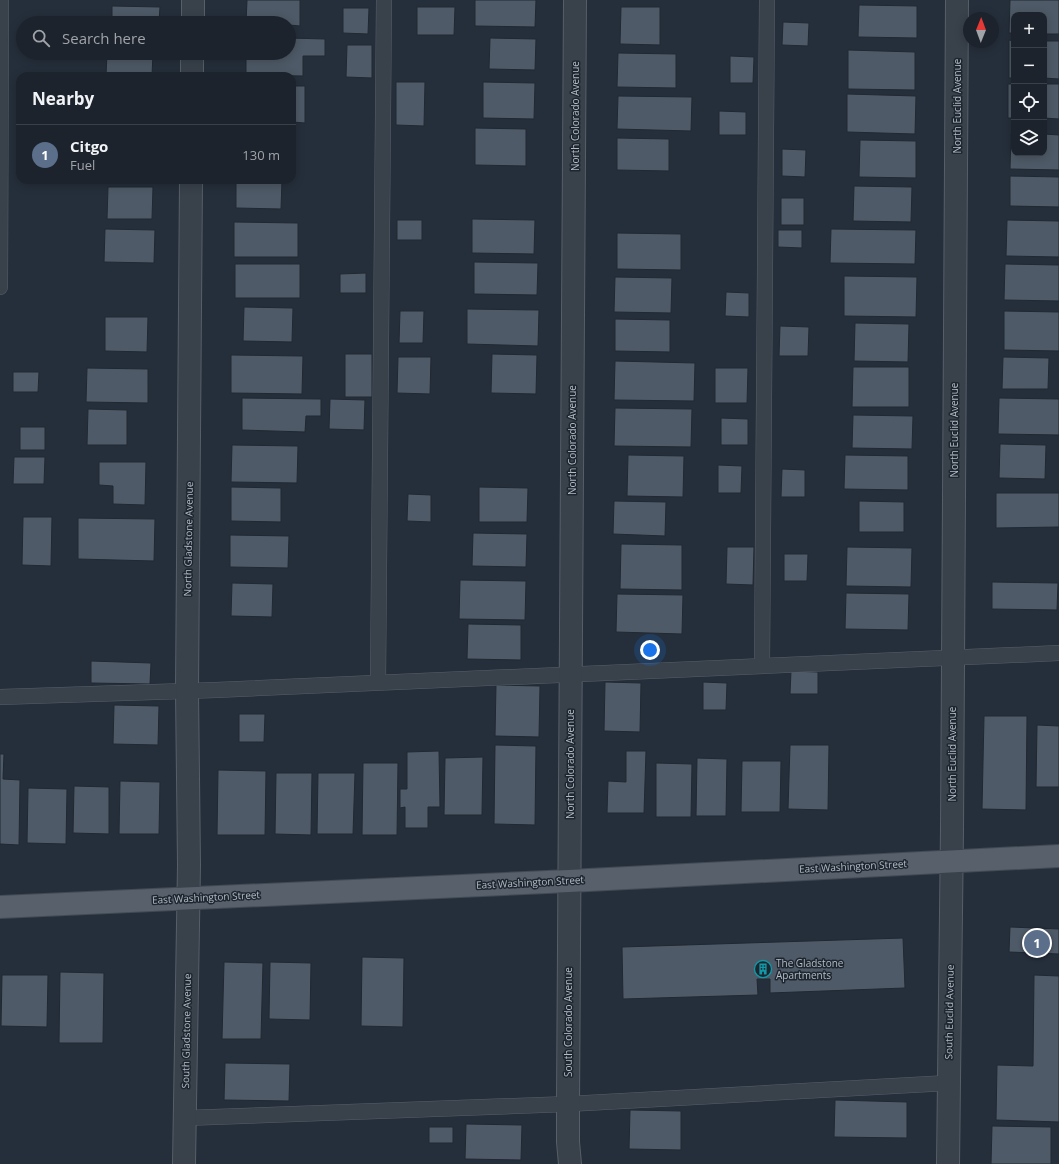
<!DOCTYPE html>
<meta charset="utf-8">
<style>
:root{--surface:#1c232c;--page:#252b34;--text:#f1f3f6;--muted:#a0a4a9;--line:#3a4048;--accent:#bca0f2}
body{margin:0;font-family:"Open Sans",sans-serif;background:var(--page);color:var(--text)}
.controls{position:absolute;right:12px;top:12px;display:grid;overflow:hidden;border-radius:8px;box-shadow:0 2px 10px #0003}
.controls button{width:36px;height:36px;display:grid;place-items:center;padding:0;border:0;border-bottom:1px solid var(--line);background:var(--surface);color:var(--text);font:20px sans-serif}
.compass{position:absolute;left:963px;top:12px;width:36px;height:36px;border-radius:50%;background:var(--surface);box-shadow:0 2px 10px #0003;rotate:1deg}
.you{position:absolute;left:650px;top:650px;width:14px;height:14px;margin:-10px;border:3px solid #fff;border-radius:50%;background:#1a73e8;box-shadow:0 0 0 6px #1a73e833}
.badge{display:grid;place-items:center;width:26px;height:26px;border-radius:50%;background:var(--accent);color:#fff;font-size:13px;font-weight:700}
.pin{position:absolute;translate:-50% -50%;border:2px solid #fff;box-shadow:0 1px 4px #0006}
.list{margin:0;padding:0;list-style:none}
h2{display:flex;justify-content:space-between;align-items:center;height:52px;margin:0;padding:0 16px;font-size:17px}
h2 small{font-size:13px;font-weight:400;color:var(--muted)}
.list li{display:grid;grid-template-columns:26px 1fr auto;gap:12px;align-items:center;box-sizing:border-box;height:60px;padding:0 16px;border-top:1px solid var(--line)}
.list b{display:block;font-size:15px;white-space:nowrap}
.list p{margin:0;font-size:13px;white-space:nowrap;color:var(--muted)}
.list em{font-size:13px;font-style:normal;color:var(--muted)}
.icon{flex:none;width:22px;height:22px;fill:none;stroke:currentColor;stroke-width:2;stroke-linecap:round;stroke-linejoin:round}
.map{position:relative;flex:none;width:1059px;height:1164px;overflow:hidden}
.search{position:absolute;background:var(--surface);box-shadow:0 2px 10px #0003;left:16px;top:16px;width:280px;height:44px;display:flex;align-items:center;gap:10px;box-sizing:border-box;padding:0 14px;border-radius:22px;color:var(--muted);font-size:15px}
.panel{position:absolute;background:var(--surface);box-shadow:0 2px 10px #0003;left:16px;top:72px;width:280px;height:112px;border-radius:12px}
.map>svg:first-child{display:block}
</style>
<div class="map">
<svg width="1059" height="1164" viewBox="0 0 1059 1164">
<rect width="100%" height="100%" fill="#252f3b"/>
<path fill="#4e5a67" stroke="#202832" d="M247 0H300V26L289 25V23H246Z
M475 0H536L535 27 475 26Z
M1010 0H1059V34H1044V15H1014V33H1009Z
M859 5 917 6V38L858 37Z
M112 6 160 7 159 23H112Z
M417 7H455L454 35H417Z
M621 7H660V45L620 44Z
M343 8H369L368 34 343 33Z
M783 22 809 23 808 46 782 45Z
M289 38 325 39V56H303V76L246 75V53H289Z
M490 38 536 39 535 70 489 69Z
M1009 40 1014 41V78H1009Z
M1044 41H1059V79L1044 78Z
M347 45H372V78L346 77Z
M848 50 915 52V90L848 89Z
M107 53H153L152 76H106Z
M618 53 676 54V88L617 87Z
M730 56 754 57 753 83H730Z
M396 82H425L424 126 396 125Z
M483 82 535 83 534 119 483 118Z
M1008 84H1014V118H1008Z
M1044 84H1059V119L1044 118Z
M292 86H305V123L292 122Z
M847 94 916 96 915 134 847 132Z
M618 96 692 97 691 131 617 129Z
M719 111 746 112V135H719Z
M475 128 526 129V166L475 165Z
M1011 134H1014V153H1044V134L1059 135V170L1010 169Z
M617 138 669 139V171L617 170Z
M860 140 916 141V178L859 177Z
M782 149 806 150 805 177 782 176Z
M1010 176 1059 177V207L1010 206Z
M236 180H282L281 209 236 208Z
M854 186 912 187 911 222 853 221Z
M108 187H153L152 219H107Z
M781 198H804V225H781Z
M472 219 535 220 534 254 472 253Z
M397 220H422V240H397Z
M1007 220 1059 221V257L1006 256Z
M234 222 298 223V257H234Z
M105 229 155 230 154 263 104 262Z
M831 229 916 230 915 264 830 263Z
M778 230H802V248L778 247Z
M617 233 681 234V270L617 269Z
M474 262 538 263 537 295 474 294Z
M235 264H300V298H235Z
M1005 264 1059 265V301L1004 300Z
M366 273V293H340V274Z
M844 276 917 277 916 317 844 316Z
M615 277 672 278 671 313 614 312Z
M726 292 749 293V317L725 316Z
M244 307 293 308 292 342 243 341Z
M467 309 539 310 538 346 467 344Z
M400 311H424L423 343H399Z
M1004 311 1059 312V351L1004 350Z
M105 317H148L147 352 105 351Z
M615 319 670 320V352L615 351Z
M855 323 909 324 908 362 854 361Z
M780 326 809 327 808 356H779Z
M345 354H372V397H345Z
M492 354 537 355 536 394 491 393Z
M231 355 303 356 302 394 231 393Z
M398 357H431L430 394 397 393Z
M1003 357 1049 358 1048 389H1002Z
M615 361 695 363 694 401 614 400Z
M853 367H909V407H852Z
M87 368 148 369V403L86 402Z
M715 368H748L747 403H715Z
M13 372H39L38 392H13Z
M242 398 321 399V416H306L305 432 242 430Z
M999 398 1059 399V435L998 434Z
M330 399 365 400 364 430 329 429Z
M615 408 692 409 691 447 614 446Z
M88 409 127 410V445H87Z
M853 415 913 416 912 449 852 448Z
M721 418 748 419V445H721Z
M20 427H45V450H20Z
M1000 444 1046 445 1045 479 999 478Z
M232 445 298 446 297 483 231 482Z
M628 455 684 456 683 497 627 496Z
M845 455 908 456V490L844 489Z
M14 457H45L44 484H13Z
M99 462H146L145 505 113 504V486L99 485Z
M718 465 742 466 741 493H718Z
M782 469 805 470V497H781Z
M231 487 281 488V522L231 521Z
M479 487 528 488 527 522H479Z
M996 493H1059V527L996 528Z
M408 494 431 495V522L407 521Z
M614 501 666 502 665 536 613 534Z
M859 501 904 502V532H859Z
M23 517H52L51 566 22 565Z
M78 518 155 519 154 561 78 559Z
M473 533 527 534 526 567 472 566Z
M230 535 289 536 288 568 230 567Z
M621 544 682 545V590L620 589Z
M727 547H754L753 585 726 584Z
M847 547 912 548 911 587 846 586Z
M784 554H808L807 581H784Z
M460 580 526 581 525 620 459 619Z
M992 582 1058 583 1057 610 992 609Z
M232 583 273 584 272 617 231 616Z
M846 593 909 594 908 630 845 629Z
M617 594 683 595 682 634 616 632Z
M468 624 521 625V660L467 659Z
M91 661 151 663 150 684 91 683Z
M791 671 818 672V694H790Z
M605 682 641 683 640 732 604 731Z
M703 682 727 683 726 710H703Z
M496 685 540 686 539 737 495 736Z
M114 705 159 706 158 745 113 744Z
M239 714H265L264 742H239Z
M984 716H1027L1026 810 982 809Z
M1037 725 1059 726V787H1036Z
M495 745 536 746 535 825 494 824Z
M790 745H829L828 810 788 809Z
M439 751 440 807H428V828H405V807L400 808V789H407V752Z
M626 751H646L644 813H607L608 781 626 782Z
M0 754H4L3 779 20 780 19 845 0 844Z
M483 757 482 815H444L445 758Z
M697 758 727 759 726 816H696Z
M742 761H781L780 812H741Z
M363 763H398L397 835H362Z
M656 763 692 764 691 817H656Z
M218 770 266 771 265 835H217Z
M276 773H312L311 835 275 834Z
M318 773H355L353 834H317Z
M120 781 160 782 159 834H119Z
M74 786 109 787V834L73 833Z
M28 788 67 789 66 844 27 843Z
M1010 927 1059 929V954L1009 952Z
M903 938 905 988 770 993V979H757L758 995 623 999 622 947Z
M362 957 404 958 403 1027 361 1026Z
M224 962 263 963 261 1039H222Z
M270 962 311 963 310 1020 269 1019Z
M60 972 104 973 103 1043H59Z
M2 975H48L47 1027 1 1026Z
M1034 975 1059 976V1122L996 1120 997 1065 1033 1066Z
M225 1063 290 1064 289 1101 224 1100Z
M835 1100 907 1102V1138L834 1137Z
M630 1110 681 1111V1150L629 1149Z
M466 1124 522 1125 521 1160 465 1159Z
M992 1126 1051 1127V1164H991Z
M429 1127H453V1143H429Z"/>
<g fill="none" stroke-linecap="round" stroke-linejoin="round">
<g stroke="#575f69" stroke-width="16">
<path id="lane" d="M0 287 1 0
M762 665 767 0
M378 682 384 0
M0 697 216 690 1059 653
M185 1118 568 1104 948 1083"/>
</g>
<g stroke="#575f69" stroke-width="24">
<path id="street" d="M193 23V0
M192 76V53
M184 1164 189 865 187 691 191 180
M570 1164 568 1142V1104L575 0
M948 1164 952 829 957 0"/>
</g>
<g stroke="#424a54" stroke-width="24">
<path id="primary" d="M0 907 569 881 1059 856"/>
</g>
<use href="#lane" stroke="#39414b" stroke-width="15"/>
<use href="#street" stroke="#39414b" stroke-width="22"/>
<use href="#primary" stroke="#57606b" stroke-width="22"/>
</g>
<defs>
<g id="building-ring" transform="scale(0.9)"><circle r="9.5" fill="#1e2630" stroke="#0f9aa8" stroke-width="1.5"/><path d="M-4-6H4V6H1V3H-1V6H-4ZM-2.5-4.3h1.7v1.8h-1.7ZM.8-4.3h1.7v1.8H.8ZM-2.5-1h1.7V.8h-1.7ZM.8-1h1.7V.8H.8Z" fill="#0f9aa8"/></g>
</defs>
<g fill-rule="evenodd">
<use href="#building-ring" x="763" y="969"/>
</g>
<g text-anchor="middle" stroke-width="3" stroke-linejoin="round" paint-order="stroke">
<g font-size="10" fill="#b4bcc7" stroke="#1e2630">
<text transform="translate(957 106) rotate(-90)" y="4">North Euclid Avenue</text>
<text transform="translate(575 116) rotate(-90)" y="4">North Colorado Avenue</text>
<text transform="translate(954 430) rotate(-90)" y="4">North Euclid Avenue</text>
<text transform="translate(572 440) rotate(-90)" y="4">North Colorado Avenue</text>
<text transform="translate(188 539) rotate(-89)" y="4">North Gladstone Avenue</text>
<text transform="translate(952 754) rotate(-90)" y="4">North Euclid Avenue</text>
<text transform="translate(570 764) rotate(-90)" y="4">North Colorado Avenue</text>
<text transform="translate(853 866) rotate(-3)" y="4">East Washington Street</text>
<text transform="translate(530 882) rotate(-3)" y="4">East Washington Street</text>
<text transform="translate(206 897) rotate(-3)" y="4">East Washington Street</text>
<text transform="translate(949 1012) rotate(-89)" y="4">South Euclid Avenue</text>
<text transform="translate(568 1022) rotate(-90)" y="4">South Colorado Avenue</text>
<text transform="translate(186 1031) rotate(-89)" y="4">South Gladstone Avenue</text>
</g>
<g font-size="10" fill="#b4bcc7" stroke="#1e2630" text-anchor="start">
<text x="776" y="967">The Gladstone<tspan x="776" dy="12">Apartments</tspan></text>
</g>
</g>
</svg>
<div class="controls">
<button>+</button>
<button>−</button>
<button><svg class="icon" aria-label="locate" viewBox="0 0 24 24"><circle cx="12" cy="12" r="6"/><path d="M12 2v4M12 18v4M2 12h4M18 12h4"/></svg></button>
<button><svg class="icon" aria-label="layers" viewBox="0 0 24 24"><path d="M12 4l9 5-9 5-9-5zM3 14l9 5 9-5"/></svg></button>
</div>
<svg class="compass" viewBox="-18 -18 36 36"><path d="M0-13l5 13h-10z" fill="#e53935"/><path d="M0 13l5-13h-10z" fill="#a0a4a9"/></svg>
<div class="you"></div>
<div class="pin badge" style="left:1037px;top:943px;background:#5c6f8a">1</div>
<div class="search"><svg class="icon" aria-label="search" viewBox="0 0 24 24"><circle cx="10" cy="10" r="6"/><path d="M15 15l6 6"/></svg>Search here</div>
<section class="panel">
<h2>Nearby<small></small></h2>
<ul class="list">
<li><span class="badge" style="background:#5c6f8a">1</span><div><b>Citgo</b><p>Fuel</p></div><em>130 m</em></li>
</ul>
</section>
</div>
